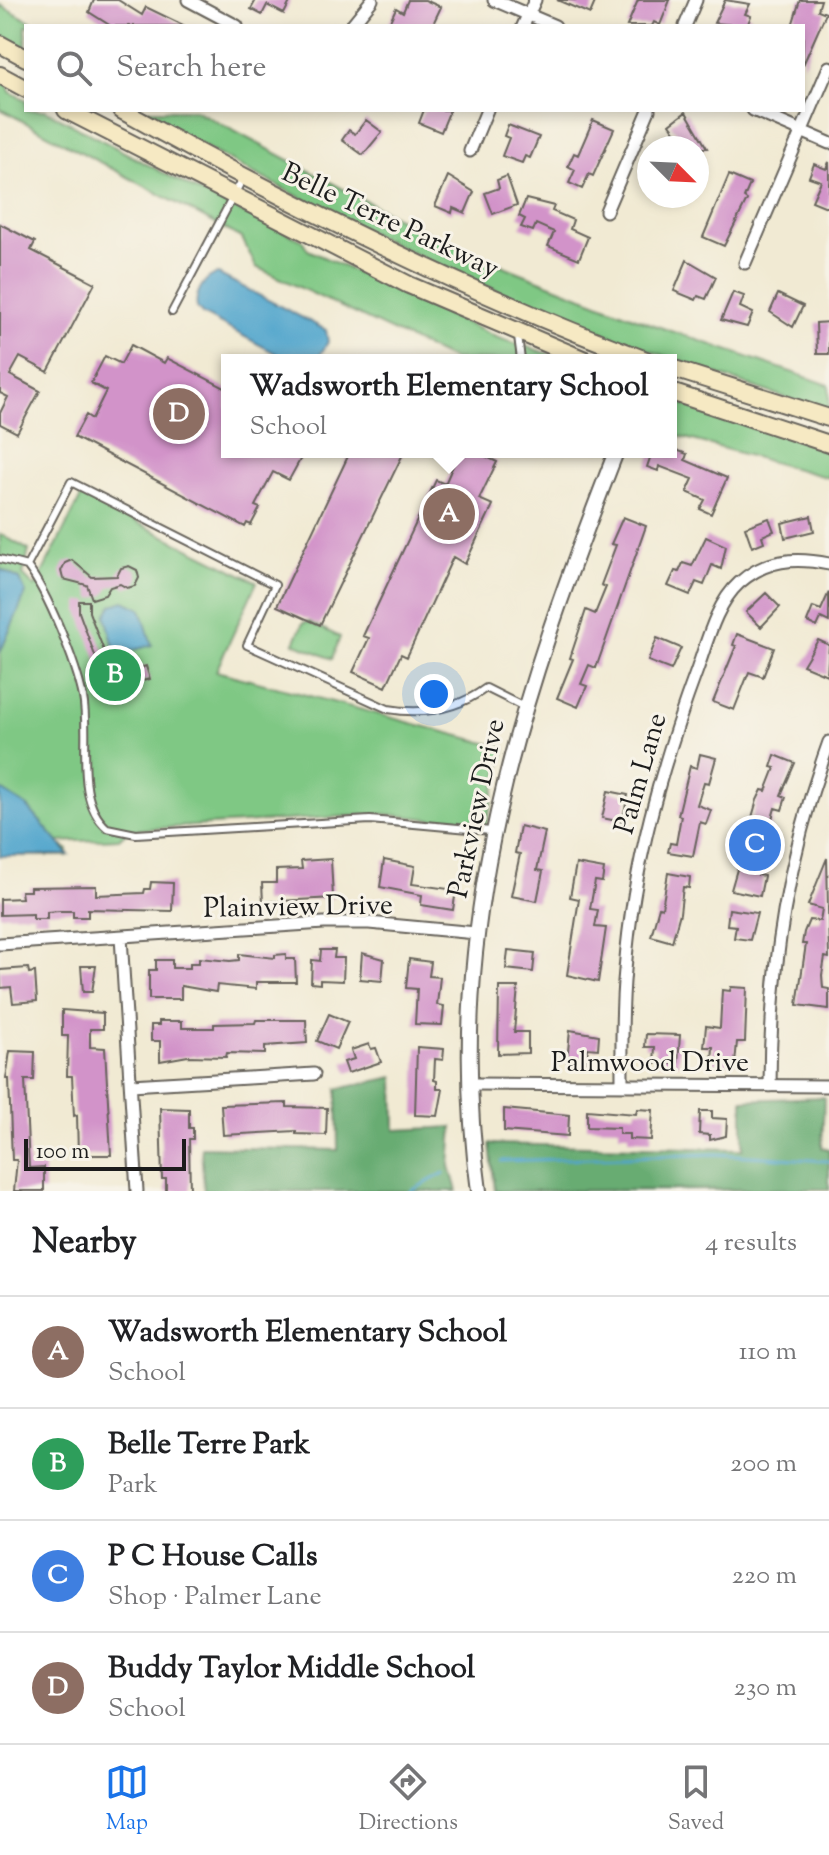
<!DOCTYPE html>
<meta charset="utf-8">
<style>
:root{--surface:#fff;--page:#f2f2f2;--text:#202124;--muted:#757577;--line:#e0e0e0;--accent:#1a73e8}
body{margin:0;font-family:"Sorts Mill Goudy",serif;background:var(--page);color:var(--text)}
.compass{position:absolute;left:637px;top:136px;width:72px;height:72px;border-radius:50%;background:var(--surface);box-shadow:0 4px 12px #0003;rotate:114deg}
.scale{position:absolute;left:24px;bottom:20px;width:162px;box-sizing:border-box;padding-left:8px;border:4px solid #1c1c1c;border-top:0;font-size:22px;line-height:28px;white-space:nowrap;color:#1c1c1c;-webkit-text-stroke:6px #f7f3e8;paint-order:stroke}
.you{position:absolute;left:434px;top:694px;width:28px;height:28px;margin:-20px;border:6px solid #fff;border-radius:50%;background:#1a73e8;box-shadow:0 0 0 12px #1a73e833}
.badge{display:grid;place-items:center;width:52px;height:52px;border-radius:50%;background:var(--accent);color:#fff;font-size:26px;font-weight:700}
.pin{position:absolute;translate:-50% -50%;border:4px solid #fff;box-shadow:0 2px 8px #0006}
.popup{position:absolute;left:221px;top:354px;width:456px;height:104px;box-sizing:border-box;display:grid;place-content:center;border-radius:0px;background:var(--surface);filter:drop-shadow(0 2px 6px #0005);font-size:26px;white-space:nowrap;color:var(--muted)}
.popup b{font-size:30px;color:var(--text)}
.popup::after{content:'';position:absolute;left:50%;top:100%;margin-left:-16px;border:16px solid transparent;border-top-color:var(--surface)}
.list{margin:0;padding:0;list-style:none}
h2{display:flex;justify-content:space-between;align-items:center;height:104px;margin:0;padding:0 32px;font-size:34px}
h2 small{font-size:26px;font-weight:400;color:var(--muted)}
.list li{display:grid;grid-template-columns:52px 1fr auto;gap:24px;align-items:center;box-sizing:border-box;height:112px;padding:0 32px;border-top:2px solid var(--line)}
.list b{display:block;font-size:30px;white-space:nowrap}
.list p{margin:0;font-size:26px;white-space:nowrap;color:var(--muted)}
.list em{font-size:26px;font-style:normal;color:var(--muted)}
.icon{flex:none;width:44px;height:44px;fill:none;stroke:currentColor;stroke-width:2;stroke-linecap:round;stroke-linejoin:round}
.map{position:relative;flex:none;width:829px;height:1191px;overflow:hidden}
.search{position:absolute;background:var(--surface);box-shadow:0 4px 12px #0003;left:24px;right:24px;top:24px;height:88px;display:flex;align-items:center;gap:20px;box-sizing:border-box;padding:0 28px;border-radius:0px;color:var(--muted);font-size:30px}
.sheet{height:552px;background:var(--surface)}
nav{display:flex;justify-content:space-around;align-items:center;box-sizing:border-box;height:112px;border-top:2px solid var(--line);background:var(--surface);font-size:22px;color:var(--muted)}
nav a{display:grid;justify-items:center;gap:4px}
nav .on{color:var(--accent)}
.map>svg:first-child{display:block}
</style>
<div class="map">
<svg width="829" height="1191" viewBox="0 0 829 1191">
<rect width="100%" height="100%" fill="#f7f3e8"/>
<filter id="ink" filterUnits="userSpaceOnUse"><feTurbulence type="fractalNoise" baseFrequency=".0125" numOctaves="2"/><feDisplacementMap in="SourceGraphic" scale="16" xChannelSelector="R" yChannelSelector="G"/><feConvolveMatrix kernelMatrix="1 2 1 2 8 2 1 2 1" color-interpolation-filters="sRGB"/></filter>
<filter id="wash" filterUnits="userSpaceOnUse"><feTurbulence type="fractalNoise" baseFrequency=".006" numOctaves="4" result="noise"/><feDisplacementMap in="SourceGraphic" scale="32" xChannelSelector="R" yChannelSelector="G"/><feGaussianBlur stdDeviation="1.8" result="paint"/><feColorMatrix in="noise" values="0 0 0 0 0 0 0 0 0 0 0 0 0 0 0 0 0 1.4 0 .05"/><feComposite in="paint" operator="in"/></filter>
<g filter="url(#wash)">
<rect width="100%" height="100%" fill="#f1ead3"/>
<path fill="#7fc884" stroke="#4e7250" stroke-width="2" d="M0 5 39 26H26V52L0 38Z
M0 80 7 83 10 92 26 100V110H45L205 195 302 240 308 250 498 338 568 360H454L256 267 242 238 0 109Z
M135 110H195L405 222 501 265 654 325 829 385V412C715 375 603 336 493 289 370 237 253 173 135 110Z
M671 400 829 450V478L671 434Z
M82 495 257 582 216 671 505 748 486 825 384 814 129 830 119 839 57 842 68 850V856H0V534L29 550 23 575 35 587Z
M309 622 340 637 332 659 294 643 303 623Z"/>
<path fill="#67ac72" stroke="#426447" stroke-width="2" d="M394 1077 395 1130 453 1127 450 1166 457 1191H204L201 1147 338 1150 337 1089Z
M824 1097 822 1148 829 1149V1189L495 1191 490 1144 743 1149V1100Z"/>
<path fill="#50a4cc" stroke="#366074" stroke-width="2" d="M218 274 326 330 328 342 317 360H288L202 314 197 308C194 295 204 276 218 274Z
M0 569 20 579 26 593 0 653Z
M124 601 141 609 152 645 116 655 106 616 112 605Z
M0 789 28 807 69 855 0 856Z"/>
<g fill="none" stroke-linecap="round" stroke-linejoin="round">
<path stroke="#50a4cc" stroke-width="3" d="M501 1161 716 1154 829 1161
M411 1191 444 1173"/>
</g>
<g id="blocks">
<path fill="#d293c9" d="M94 0H118L142 15 146 7 185 26H111L89 12Z
M256 0H291L284 14 267 5 262 15 251 9Z
M408 0H425L441 7 432 26 389 23 396 8 403 12Z
M557 0H596L590 14Z
M638 0H670L660 25 654 22 652 26H627Z
M725 0 750 4 745 14 751 16 747 26 714 23Z
M800 0H821L818 10 826 13 803 65V26H792Z
M424 110H450L441 132 419 123Z
M686 112 707 148H660L678 135 670 124Z
M366 120 382 132 363 155 342 140 349 130 355 134Z
M593 120 614 129 593 176 589 174 582 189 569 183 575 170 568 166 574 153 578 155Z
M508 125 539 137 530 158 525 156 522 163 502 156 509 138 504 136Z
M829 162V208L812 201 821 181 809 177 814 164 826 169Z
M729 175 750 184 744 198 747 200 724 246 703 237Z
M448 176 474 192 465 213 453 208 452 213 435 206Z
M507 176 517 205 493 214 485 193 499 188 497 180Z
M526 199 554 206 552 211 573 220 570 229 588 237 579 259 548 246 554 232 536 224 533 231 521 227 525 219 519 216Z
M0 224 35 242 31 250 95 283 48 372 20 357 10 375 40 391 17 433 0 424V413L8 397 0 393Z
M687 260 716 277 706 299 698 296 696 300 674 291Z
M733 292 744 296 740 307 753 313 747 327 721 320Z
M778 294 803 306 793 327 770 312Z
M829 322V354H817L816 323Z
M131 345 164 363 167 358 227 389V452H288L301 458 289 480 273 472 255 506 260 508 251 525 247 523 245 527 74 437 86 415 92 419 106 391 91 383 105 356 121 364Z
M671 448 687 454 685 460 727 478 711 514 700 509 705 500 687 492 693 479 659 466 658 471 647 467 652 452H671Z
M350 452H404L320 625 277 606Z
M459 452H477L497 462 479 499 493 505 465 564 453 557 407 657 401 654 386 687 353 672 369 638 363 636 436 480 445 484Z
M811 516 814 531 785 538 782 523Z
M623 517 646 526 596 668 589 665 581 684 587 686 578 707 557 698 573 659 570 658 586 610 595 614 606 587 601 585 616 545 611 544Z
M769 518 774 531 762 536 764 542 752 547 745 527Z
M706 537 726 546 721 569 712 565 704 585 696 582 690 595 668 586 675 571 679 572 683 563 692 566Z
M72 560 92 577 117 576 121 568 129 566 137 570 139 578 135 586 127 588 120 584 110 587 105 595 92 599 87 585 63 579 61 571 65 563Z
M829 592V622L821 618 817 627 807 622 813 607 821 610Z
M766 593 780 607 761 627 746 612Z
M79 601H89V612L106 656 97 661 79 612Z
M737 634 774 648 763 677 749 672 734 710 713 702 736 646 733 645Z
M657 638 681 648 671 670 648 661Z
M818 640 829 645 827 675 803 665Z
M146 666 150 679 131 684 127 672Z
M700 754 716 758 709 783 704 782 697 805 711 810 706 824 700 822 693 856 668 852 670 843 676 844 681 816 678 815 690 766 697 768Z
M775 755 795 763 781 795 786 797 782 810 775 808 768 833 774 834 771 846 764 844 758 875 764 876 760 896 731 890 757 800 762 790 766 791 775 768 771 767Z
M608 791 628 795 622 822 602 818Z
M520 826 545 832 537 870 543 871 537 901 511 896 520 854 515 853Z
M827 858 829 958 825 957 822 975 823 988 829 989V1009L797 1005 806 944H802L804 932 809 920 820 921 822 909 808 905Z
M331 859 333 898 263 902 262 883H276V870L302 869 301 861Z
M384 860 415 866 412 884 456 890 453 910 421 905 422 895 380 887Z
M576 864 604 869 602 882 595 881 590 909 598 910 595 927 606 928 598 982 567 975 579 899 570 897Z
M668 873 690 877 689 888 683 887 680 913 672 942 651 936 659 907 662 908Z
M151 882 173 883 172 911 88 909V917H73V911H60L47 912V919H33V914L0 915V899L22 898 21 891H30V887L96 886V895L144 893 145 889H150Z
M729 909 757 913 750 940 734 938 736 926 727 925Z
M321 950H335L334 958H344L343 981 320 980V984L311 983 312 960 320 961Z
M508 950 535 953 533 972 506 969Z
M362 953 384 959 382 981 360 979Z
M239 954 275 958V955L286 954V959H295L296 982H256V989L217 985 216 992 181 986V999H149V970H156V960H172V968H190V963H199V958L230 961 239 960Z
M409 959 431 962 429 976 440 977 437 1005 444 1006 442 1025 415 1024 417 989 406 988Z
M81 966H96L92 992H83Z
M28 968 29 973 35 972 37 1001 13 1003 11 987 1 988 0 970Z
M499 987H518L514 1032H528V1053L498 1054Z
M731 987 747 988 745 1042H737L735 1064 712 1062 713 1047H704L706 1026 720 1028 722 990 730 991Z
M62 1010 103 1013V1029H90V1047L105 1048 111 1155H78L77 1115 74 1116 72 1076H67L68 1036H62Z
M329 1014 348 1022 336 1049 317 1041Z
M256 1020H306L307 1043 265 1046V1054L227 1053 226 1057 188 1056 160 1061V1041H151V1025H159V1021H182V1028H214V1024L255 1023Z
M570 1030 599 1035 598 1049 588 1048 586 1063 567 1062Z
M646 1034 680 1035 678 1064 654 1063 655 1047H645Z
M369 1044 371 1049 376 1048 381 1062 348 1073 344 1062 354 1059 351 1050Z
M417 1047 444 1049 443 1060 435 1059 434 1080 437 1081V1089H443L438 1116 415 1115Z
M10 1051 35 1052 34 1080H25L29 1168 44 1167V1191H14L17 1160H12L9 1079H6Z
M287 1103V1107L327 1108 326 1135 296 1134V1131L223 1135 221 1105Z
M160 1108 189 1109V1128H193V1139H189L190 1191H166V1179H162Z
M504 1109 569 1115 568 1136 504 1131Z
M637 1109 653 1110 651 1140 629 1139V1134H619V1128L587 1127V1110L636 1114Z
M700 1111H712V1118L727 1119 726 1136 710 1140V1135L699 1134Z"/>
</g>
</g>
<g filter="url(#ink)">
<use href="#blocks" fill-opacity="0" stroke="#67645c" stroke-width="2"/>
<g fill="none" stroke-linecap="round" stroke-linejoin="round">
<g stroke="#67645c" stroke-width="10">
<path id="service" d="M172 312 243 178
M518 336 521 360
M0 559 27 566
M491 831 370 820 136 834 107 828C73 799 91 737 83 697 76 663 48 593 27 566L71 482 275 585 247 645 388 709C423 715 456 710 486 688L524 707"/>
</g>
<g stroke="#67645c" stroke-width="15">
<path id="minor" d="M188 0 237 26
M494 0 555 26
M351 26 372 0
M523 26 535 0
M685 26 696 0
M753 110 829 143
M470 151 487 110
M606 211 649 110
M745 263 829 67
M121 937 137 1191
M0 944 324 923H369L476 933
M470 1084 829 1086
M131 1085 314 1074
M622 1085C622 1047 621 1008 625 970 633 866 661 767 697 670 707 642 716 604 739 583 766 559 795 557 829 564
M770 1086C770 966 788 855 829 742"/>
</g>
<g stroke="#67645c" stroke-width="18">
<path id="tertiary" d="M479 1191C442 925 521 695 616 452"/>
</g>
<g stroke="#67645c" stroke-width="20">
<path id="secondary" d="M0 44 26 58
M0 75 26 89
M66 110 409 285 585 360
M121 110C290 204 465 292 646 360
M671 368 829 418
M671 392 829 444"/>
</g>
<use href="#service" stroke="#fff" stroke-width="6"/>
<use href="#minor" stroke="#fff" stroke-width="11"/>
<use href="#tertiary" stroke="#fff" stroke-width="14"/>
<use href="#secondary" stroke="#f6e9c3" stroke-width="16"/>
</g>
</g>
<g text-anchor="middle" stroke-width="6" stroke-linejoin="round" paint-order="stroke">
<g font-size="28" fill="#1c1c1c" stroke="#f7f3e8">
<text transform="translate(391 219) rotate(25)" y="10">Belle Terre Parkway</text>
<text transform="translate(639 773) rotate(-74)" y="10">Palm Lane</text>
<text transform="translate(475 808) rotate(-78)" y="10">Parkview Drive</text>
<text transform="translate(298 905) rotate(-1)" y="10">Plainview Drive</text>
<text x="650" y="1071">Palmwood Drive</text>
</g>
</g>
</svg>
<svg class="compass" viewBox="-18 -18 36 36"><path d="M0-13l5 13h-10z" fill="#e53935"/><path d="M0 13l5-13h-10z" fill="#757577"/></svg>
<div class="scale">100 m</div>
<div class="you"></div>
<div class="pin badge" style="left:449px;top:514px;background:#8d6e63">A</div>
<div class="popup"><b>Wadsworth Elementary School</b>School</div>
<div class="pin badge" style="left:115px;top:675px;background:#2e9e5b">B</div>
<div class="pin badge" style="left:755px;top:845px;background:#3f7fe0">C</div>
<div class="pin badge" style="left:179px;top:414px;background:#8d6e63">D</div>
<div class="search"><svg class="icon" aria-label="search" viewBox="0 0 24 24"><circle cx="10" cy="10" r="6"/><path d="M15 15l6 6"/></svg>Search here</div>
</div>
<section class="sheet">
<h2>Nearby<small>4 results</small></h2>
<ul class="list">
<li><span class="badge" style="background:#8d6e63">A</span><div><b>Wadsworth Elementary School</b><p>School</p></div><em>110 m</em></li>
<li><span class="badge" style="background:#2e9e5b">B</span><div><b>Belle Terre Park</b><p>Park</p></div><em>200 m</em></li>
<li><span class="badge" style="background:#3f7fe0">C</span><div><b>P C House Calls</b><p>Shop · Palmer Lane</p></div><em>220 m</em></li>
<li><span class="badge" style="background:#8d6e63">D</span><div><b>Buddy Taylor Middle School</b><p>School</p></div><em>230 m</em></li>
</ul>
</section>
<nav>
<a class="on"><svg class="icon" aria-label="map" viewBox="0 0 24 24"><path d="M3 6l6-2 6 2 6-2v14l-6 2-6-2-6 2zM9 4v14M15 6v14"/></svg>Map</a>
<a><svg class="icon" aria-label="directions" viewBox="0 0 24 24"><path d="M12 3l9 9-9 9-9-9zM9 14v-3h6M13 9l2 2-2 2"/></svg>Directions</a>
<a><svg class="icon" aria-label="saved" viewBox="0 0 24 24"><path d="M7 4h10v16l-5-4-5 4z"/></svg>Saved</a>
</nav>
